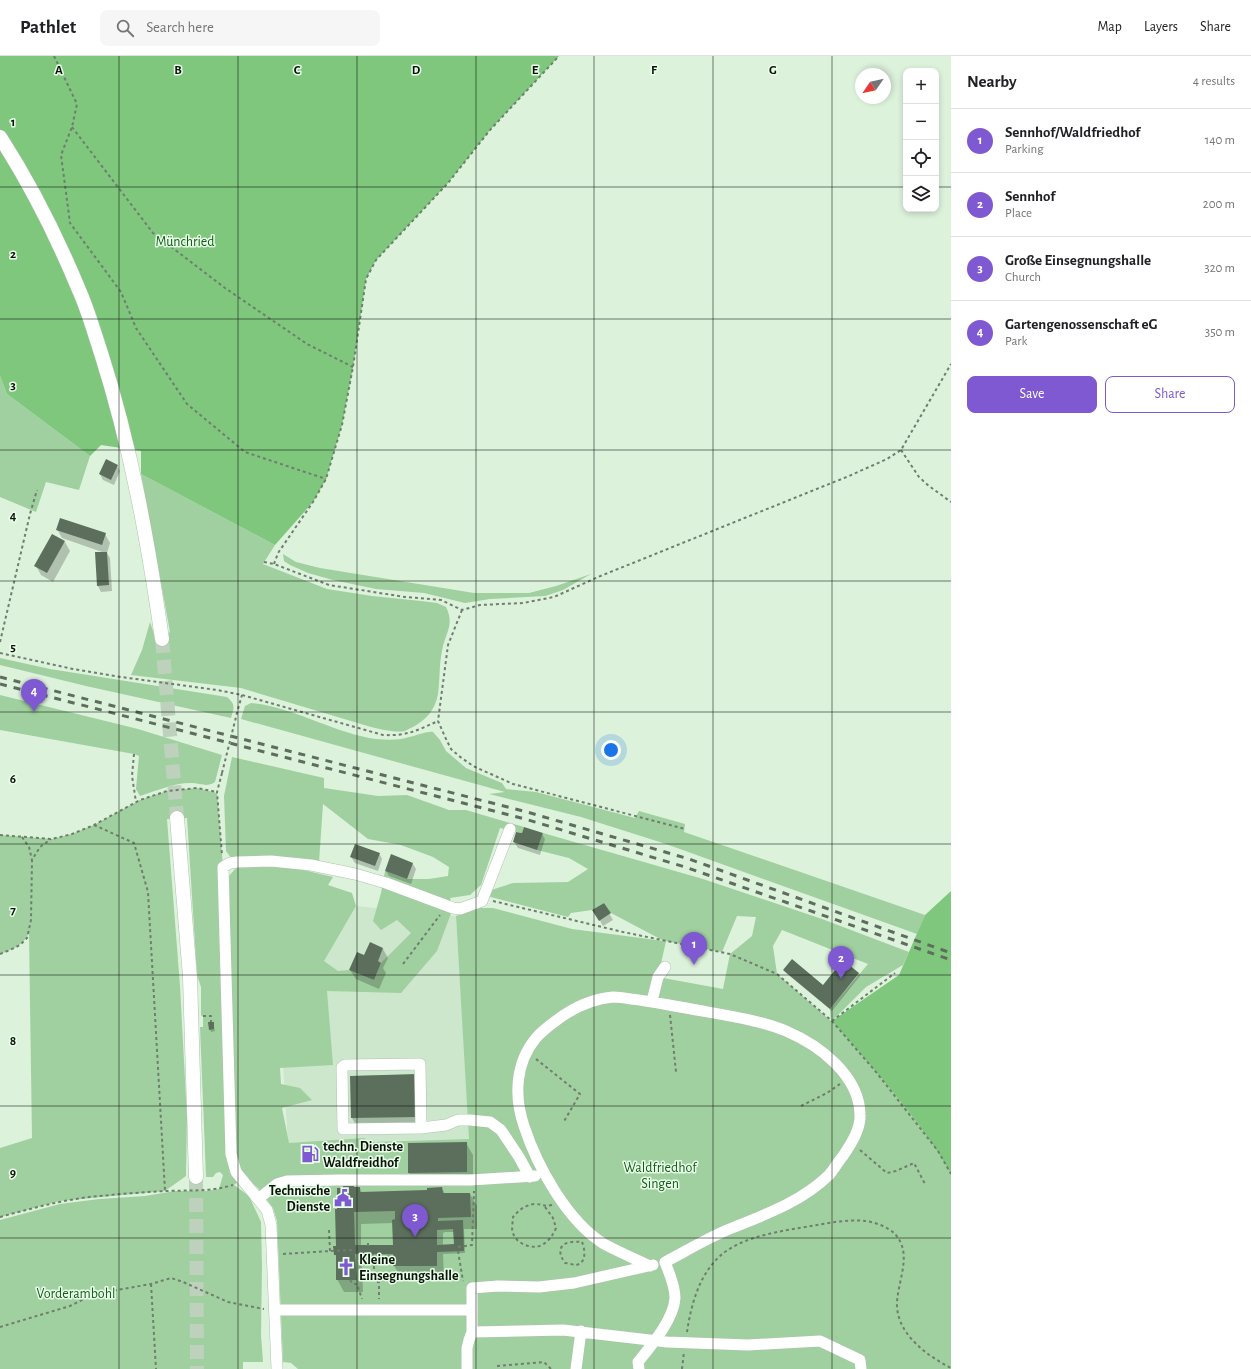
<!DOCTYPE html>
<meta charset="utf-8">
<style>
:root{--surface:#fff;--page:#f6f6f6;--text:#202124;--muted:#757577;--line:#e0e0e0;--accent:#7e59d2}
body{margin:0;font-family:"Alegreya Sans",sans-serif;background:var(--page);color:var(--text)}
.controls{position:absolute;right:12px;top:12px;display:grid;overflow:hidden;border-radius:8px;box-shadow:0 2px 6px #0003}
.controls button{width:36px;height:36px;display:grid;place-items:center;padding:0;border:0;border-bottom:1px solid var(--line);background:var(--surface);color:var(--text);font:20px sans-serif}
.compass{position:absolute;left:855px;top:12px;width:36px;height:36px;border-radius:50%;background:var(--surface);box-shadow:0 2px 6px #0003;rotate:236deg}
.you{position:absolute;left:611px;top:694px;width:14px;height:14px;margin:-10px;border:3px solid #fff;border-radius:50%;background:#1a73e8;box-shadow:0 0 0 6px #1a73e833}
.badge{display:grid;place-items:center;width:26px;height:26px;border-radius:50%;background:var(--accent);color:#fff;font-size:13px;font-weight:700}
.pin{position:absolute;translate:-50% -33px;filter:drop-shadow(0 1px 2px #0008)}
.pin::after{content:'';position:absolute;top:21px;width:14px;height:12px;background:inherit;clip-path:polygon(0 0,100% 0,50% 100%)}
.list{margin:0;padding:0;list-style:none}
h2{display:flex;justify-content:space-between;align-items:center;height:52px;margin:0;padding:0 16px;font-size:17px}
h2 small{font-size:13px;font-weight:400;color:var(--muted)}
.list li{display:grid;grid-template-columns:26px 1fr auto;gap:12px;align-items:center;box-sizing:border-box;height:64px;padding:0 16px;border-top:1px solid var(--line)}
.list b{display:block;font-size:15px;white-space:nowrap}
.list p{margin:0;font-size:13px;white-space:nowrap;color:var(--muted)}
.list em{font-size:13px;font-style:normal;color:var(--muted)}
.actions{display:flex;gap:8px;padding:12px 16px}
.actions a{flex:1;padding:9px 0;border:1px solid var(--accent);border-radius:8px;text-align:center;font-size:14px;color:var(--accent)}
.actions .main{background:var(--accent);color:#fff}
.icon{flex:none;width:22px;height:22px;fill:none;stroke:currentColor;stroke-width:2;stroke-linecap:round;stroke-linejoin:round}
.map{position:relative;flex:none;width:951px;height:1313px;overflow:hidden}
header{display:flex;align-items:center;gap:24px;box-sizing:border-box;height:56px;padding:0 20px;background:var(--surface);border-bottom:1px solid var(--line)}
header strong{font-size:19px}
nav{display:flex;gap:22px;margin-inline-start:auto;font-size:14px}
.search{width:280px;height:36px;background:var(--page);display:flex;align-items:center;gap:10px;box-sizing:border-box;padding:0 14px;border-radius:8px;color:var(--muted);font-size:15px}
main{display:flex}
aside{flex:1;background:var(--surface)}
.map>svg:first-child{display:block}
</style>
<header>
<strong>Pathlet</strong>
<div class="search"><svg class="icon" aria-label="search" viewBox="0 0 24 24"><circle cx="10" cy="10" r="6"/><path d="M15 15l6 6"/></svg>Search here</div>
<nav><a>Map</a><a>Layers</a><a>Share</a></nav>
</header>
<main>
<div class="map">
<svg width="951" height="1313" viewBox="0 0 951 1313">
<rect width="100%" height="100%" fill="#dcf2db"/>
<path fill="#cce7cb" d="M356 850 456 860 470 1083 288 1087 278 933Z"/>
<path fill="#a0d09f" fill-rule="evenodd" d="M0 320 7 338 90 400 79 434 46 426 36 456 0 441Z
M141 418 275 489 263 508 327 533 372 540 421 545 437 547 446 551C455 569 445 577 442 595 439 609 440 624 438 638 435 654 427 663 413 671 410 672 407 674 405 675 394 677 381 673 371 671L241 632 131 619 142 594 150 566 154 578 162 583 170 576Z
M283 498 296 506 320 512 474 537H529L556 530 591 518 563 534 545 540 490 543 465 547 424 537 376 533 333 524 308 517 290 509 284 505Z
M0 602 50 613 227 641C236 649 234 651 231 662L86 630 0 609Z
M0 639 138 673 222 699 215 726C206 732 201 727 190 727 174 727 156 735 140 740L136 733 139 700 134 698 0 674Z
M251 647C291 651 329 674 369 682 382 684 397 685 409 681 417 680 425 675 433 676L440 684 446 695 466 712 502 727 506 733 536 736 635 762 639 755 685 768 684 776 925 859 917 878 666 788 581 761 489 738 505 736 241 663 245 650Z
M232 701 324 722V732L378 740 407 739 449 754H466L524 771 522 777 500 772 481 829 470 839 450 842 453 852 437 895 401 937 327 935 333 1009 280 1012 281 1028 300 1032 312 1044 282 1052 289 1087 365 1082 366 1086 469 1083 456 860 478 852H493L572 873 664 885 611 857 604 847 592 854 571 857 568 861 479 838 513 827 568 826 588 813 569 802 537 794 543 777 703 823 822 863 909 896 903 909 866 931 832 965C873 1013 920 1063 951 1118V1313H298L291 1307 283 1306 277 1165 273 1152 258 1132 244 1120 237 1102 233 1029 229 820 235 813 245 809 295 812 333 821 328 829 352 837 356 850 324 905 338 915 349 914 374 924 381 907 411 877 397 864 381 874 373 865 381 837 385 815 407 823H429L448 820 449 811 433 801 401 789 368 783 323 748 319 806 231 802 226 795 224 740ZM737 860 756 861 752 880 730 898 723 933 658 921 666 885 722 896ZM782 874 868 908 830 953 831 965 777 918 773 890Z
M197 732 217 737 223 811 231 1098 242 1123 234 1129 249 1140 261 1166 262 1211 261 1279 263 1306H243V1313H156L155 1303 156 1313H0V1164L60 1148 99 1143 145 1140 175 1135H206L219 1133 223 1119 220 1116 216 1117 213 1121H206L200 971H203V961L201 959V931L197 919 187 762 167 763 180 930 187 1061 186 1120 165 1135 60 1145 0 1161V1092L32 1082 29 877C23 889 14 893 0 898V779L52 783 72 778 94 769 140 744 167 735Z"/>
<path fill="#7ec77d" d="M0 0H559L490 74 448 127 376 204 366 223 353 311 342 369 326 423 313 446 275 489 141 418V395L101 389 90 400 7 338 0 320Z
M951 835V1118C920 1063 873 1013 832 965L899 919 925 859Z"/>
<path fill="#0003" fill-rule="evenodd" d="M117 410 120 415 114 429 103 424 100 418Z
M57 473 105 478 110 487 107 497 110 502 112 535 101 536 98 530 105 497 62 482Z
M65 486 70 495 53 526 41 519 36 510Z
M542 778 545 783 540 799 518 792 514 786Z
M379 797 382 803 378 815 355 807 351 801Z
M413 808 416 813 411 828 389 820 386 815Z
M604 848 613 864 603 870 594 854Z
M370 888 383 893 388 902 383 912 386 917 379 933 356 923 350 914 365 901Z
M784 915 823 930 859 917 860 920 832 955 786 917Z
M213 967 215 975 211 976 210 973Z
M417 1019 425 1073 359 1074 352 1062 351 1020Z
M466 1087 473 1099V1128L416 1129 409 1117Z
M353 1129 355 1132H360L362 1137 428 1135 442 1132 445 1138H470L477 1150V1173H464L465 1197 443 1198 444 1222H402L394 1210V1203L357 1204 362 1211 363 1236H344L337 1223V1202L335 1198 338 1191V1154L344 1133ZM393 1167 394 1190 361 1191V1168ZM445 1176H455V1189H443V1177Z"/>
<path fill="#5c6f5c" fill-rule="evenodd" d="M106 403 118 409 111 424 99 418Z
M60 462 106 477 102 489 56 474Z
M52 478 65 485 47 517 34 510Z
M95 496H107L109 529 97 530Z
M524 771 543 777 537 794 513 786 516 776 522 777Z
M355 788 380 797 375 810 350 801Z
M391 798 413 807 407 823 385 815Z
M604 847 611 857 599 865 592 854Z
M370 886 383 892 378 905 381 907 374 924 349 914 357 896 364 899Z
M792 903 823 929 843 904 859 917 830 953 783 914Z
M208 966H214V973L209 974Z
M417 1018 418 1061 351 1062 350 1020Z
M467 1086V1116L408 1117V1087Z
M343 1128H354V1131H360V1136L427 1134V1132L442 1131 443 1137H470L471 1161 438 1162V1165L463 1164 464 1195 437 1196V1210H393V1198H355L357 1224H336V1199H334L333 1190H336L335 1153H337V1132H343ZM395 1155V1163L392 1164 393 1189H355L354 1156ZM453 1173 454 1188 437 1189V1174Z"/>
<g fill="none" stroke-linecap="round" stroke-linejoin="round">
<path stroke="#bdd1bc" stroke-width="14" stroke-dasharray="14 7" stroke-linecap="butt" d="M162 583 177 762
M196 1121 197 1313"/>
<g stroke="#afc3ae" stroke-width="12">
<path id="minor" d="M652 945 658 921 665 911
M421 1072 420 1008 345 1009 342 1011 343 1073 421 1072 446 1069 458 1064H470L490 1066 501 1074 519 1101 530 1121
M258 1143 277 1128 287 1125 338 1124H471L535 1120
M275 1254H472
M472 1276 563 1274 667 1286 748 1289 820 1285 860 1304 861 1313
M277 1313 271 1169 267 1154 236 1116 231 1098 223 811 230 807 237 806 271 805 311 809 355 818 386 827 453 852 460 853 482 845 510 773
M467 1313V1292L469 1284 472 1276V1232L498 1230 539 1231 574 1227 653 1209
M576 1313 581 1275
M639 1313 638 1306C651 1290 674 1263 675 1242 675 1229 669 1217 665 1206 686 1195 706 1183 727 1174 764 1159 800 1147 829 1119 834 1113 838 1106 843 1100 851 1088 861 1073 860 1058 859 1019 819 989 786 975 758 963 717 958 686 952 668 949 650 945 631 943 625 942 619 941 613 941 592 943 574 951 557 964 550 969 542 975 536 982 515 1007 514 1041 524 1070 537 1110 567 1165 604 1188 619 1196 635 1203 650 1210"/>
</g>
<g stroke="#afc3ae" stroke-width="15">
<path id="major" d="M0 81C31 129 57 181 79 234 88 254 94 276 101 297 131 391 148 485 162 583
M177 762 190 921 196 1121"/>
</g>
<path stroke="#6f7e6e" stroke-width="2" stroke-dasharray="3 3" stroke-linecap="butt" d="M54 0 77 48 72 71 61 99 70 167 121 236 136 272 187 348 245 396 326 423
M72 71 153 177 225 232 307 288 353 311
M901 394 919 421 929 430 951 446
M264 506 274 508 329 529 405 541 441 544 462 554 480 549 523 547 554 541 598 521 849 420 887 403 901 394 951 308
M274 508 278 497 313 446 326 423 342 369 353 311 366 223 376 204 448 127 490 74 559 0
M462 554 448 589 438 665 446 683 451 693 459 700 473 710 513 728 685 773
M0 586 30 458 37 434
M0 597 73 613 121 621 217 634 242 639 383 679C407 680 416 675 438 665
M238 653 242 639
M134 698 132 720 136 746
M222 717 217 736 222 799
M94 769 134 787 148 836 165 1135
M0 779 52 783 72 778 94 769 140 744 167 735 197 732 217 736
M22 781 29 791 32 804
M493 845 623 876 730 898 777 918 832 965 876 1016 938 1095 951 1118
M0 898 10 894 20 889 27 882 31 864 32 804 40 791 51 783
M403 908 440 859
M670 959 676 1016
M203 960H211V966
M832 965 895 917
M536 1003 580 1038 563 1067
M801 1050 827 1037 840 1028
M860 1094 887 1117 896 1115 914 1107 925 1128
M545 1151 553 1162 556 1172C553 1179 549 1185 542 1189 533 1194 516 1188 513 1177 511 1173 513 1166 513 1161 519 1154 525 1149 535 1148 542 1148 544 1151 552 1149
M0 1161C33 1152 65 1143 99 1140 121 1138 144 1136 166 1135 189 1134 210 1136 233 1129
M329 1174 330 1195
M582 1186C585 1193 587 1207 576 1209 573 1209 569 1207 565 1207 553 1190 566 1184 582 1186
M368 1187V1190
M458 1191 472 1189 474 1135
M458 1195 463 1225
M283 1198 330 1195 355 1194
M373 1198 375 1226H379V1243
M350 1224 353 1228H357L362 1243
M151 1228 156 1313
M0 1271 70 1250 94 1238 151 1228 171 1222 183 1226 228 1246 264 1253
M687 1276C691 1249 699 1219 720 1200 742 1180 782 1175 811 1170 829 1167 847 1163 865 1165 875 1166 888 1171 895 1178 914 1199 896 1227 897 1251 899 1280 928 1300 951 1312
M497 1310 544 1306 551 1313
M682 1313 684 1296"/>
<use href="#minor" stroke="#fff" stroke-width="11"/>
<use href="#major" stroke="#fff" stroke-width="14"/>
<path stroke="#5f6d5f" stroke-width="3" stroke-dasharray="7 7" stroke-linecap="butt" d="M0 621 527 756 689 803 951 897
M0 628 525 763 685 811 951 904"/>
<path stroke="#6f7e6e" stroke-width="2" stroke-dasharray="3 3" stroke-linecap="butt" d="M222 717 238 653"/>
</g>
<path fill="none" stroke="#0b130b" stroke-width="1" stroke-opacity="0.55" d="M119 0V1313M238 0V1313M357 0V1313M476 0V1313M594 0V1313M713 0V1313M832 0V1313M0 131H906M936 131H951M0 263H951M0 394H951M0 525H951M0 656H951M0 788H951M0 919H951M0 1050H951M0 1182H951"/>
<defs>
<g id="fuel-bare" transform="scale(1.38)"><path d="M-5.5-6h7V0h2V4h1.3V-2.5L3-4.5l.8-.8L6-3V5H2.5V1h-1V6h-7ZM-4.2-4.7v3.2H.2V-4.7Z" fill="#7e59d2" stroke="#eaffe9" stroke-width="2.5" paint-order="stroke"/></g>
<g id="civic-bare" transform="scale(1.38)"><path d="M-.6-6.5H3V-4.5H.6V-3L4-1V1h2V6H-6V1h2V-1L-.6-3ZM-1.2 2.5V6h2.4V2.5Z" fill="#7e59d2" stroke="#eaffe9" stroke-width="2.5" paint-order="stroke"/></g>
<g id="church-bare" transform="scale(1.38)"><path d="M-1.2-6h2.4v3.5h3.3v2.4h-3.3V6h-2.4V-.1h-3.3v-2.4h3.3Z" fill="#7e59d2" stroke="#eaffe9" stroke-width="2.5" paint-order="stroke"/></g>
</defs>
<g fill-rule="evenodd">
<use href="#fuel-bare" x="310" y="1098"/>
<use href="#civic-bare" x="343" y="1142"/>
<use href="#church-bare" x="346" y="1211"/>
</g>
<g text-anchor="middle" stroke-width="3" stroke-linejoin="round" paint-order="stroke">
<g font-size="14" fill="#105d18" stroke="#eaffe9">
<text x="185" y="190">Münchried</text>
<text x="660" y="1116">Waldfriedhof<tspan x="660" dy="16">Singen</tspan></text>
<text x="76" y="1242">Vorderambohl</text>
</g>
<g font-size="14" font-weight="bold" fill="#0b130b" stroke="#eaffe9" text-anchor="start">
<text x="323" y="1095">techn. Dienste<tspan x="323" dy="16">Waldfreidhof</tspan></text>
<text x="330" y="1139" text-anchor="end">Technische<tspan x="330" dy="16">Dienste</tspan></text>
<text x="359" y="1208">Kleine<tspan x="359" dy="16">Einsegnungshalle</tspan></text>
</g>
</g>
<g font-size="13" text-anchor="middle" font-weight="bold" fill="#0b130b" stroke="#eaffe9" stroke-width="3" stroke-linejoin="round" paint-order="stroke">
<text x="59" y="18">A</text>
<text x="178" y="18">B</text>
<text x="297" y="18">C</text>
<text x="416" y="18">D</text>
<text x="535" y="18">E</text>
<text x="654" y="18">F</text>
<text x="773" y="18">G</text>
<text x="13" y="70">1</text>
<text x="13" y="202">2</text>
<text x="13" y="333">3</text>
<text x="13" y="464">4</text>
<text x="13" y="595">5</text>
<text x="13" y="727">6</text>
<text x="13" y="858">7</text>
<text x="13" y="989">8</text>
<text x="13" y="1121">9</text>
</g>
</svg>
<div class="controls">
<button>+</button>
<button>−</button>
<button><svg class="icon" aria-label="locate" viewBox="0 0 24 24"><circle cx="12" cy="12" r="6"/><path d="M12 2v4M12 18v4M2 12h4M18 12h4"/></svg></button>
<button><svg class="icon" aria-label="layers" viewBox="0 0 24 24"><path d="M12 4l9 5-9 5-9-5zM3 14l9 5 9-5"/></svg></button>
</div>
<svg class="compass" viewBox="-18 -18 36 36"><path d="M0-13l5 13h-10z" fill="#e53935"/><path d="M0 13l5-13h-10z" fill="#757577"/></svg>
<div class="you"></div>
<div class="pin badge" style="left:694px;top:909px">1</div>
<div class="pin badge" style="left:841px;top:923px">2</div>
<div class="pin badge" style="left:415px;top:1181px">3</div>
<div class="pin badge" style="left:34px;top:656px">4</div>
</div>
<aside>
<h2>Nearby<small>4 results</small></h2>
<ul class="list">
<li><span class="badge">1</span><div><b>Sennhof/Waldfriedhof</b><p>Parking</p></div><em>140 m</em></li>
<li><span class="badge">2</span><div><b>Sennhof</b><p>Place</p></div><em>200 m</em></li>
<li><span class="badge">3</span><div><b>Große Einsegnungshalle</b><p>Church</p></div><em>320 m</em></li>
<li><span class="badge">4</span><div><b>Gartengenossenschaft eG</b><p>Park</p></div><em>350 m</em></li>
</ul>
<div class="actions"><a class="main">Save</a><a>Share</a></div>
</aside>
</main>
